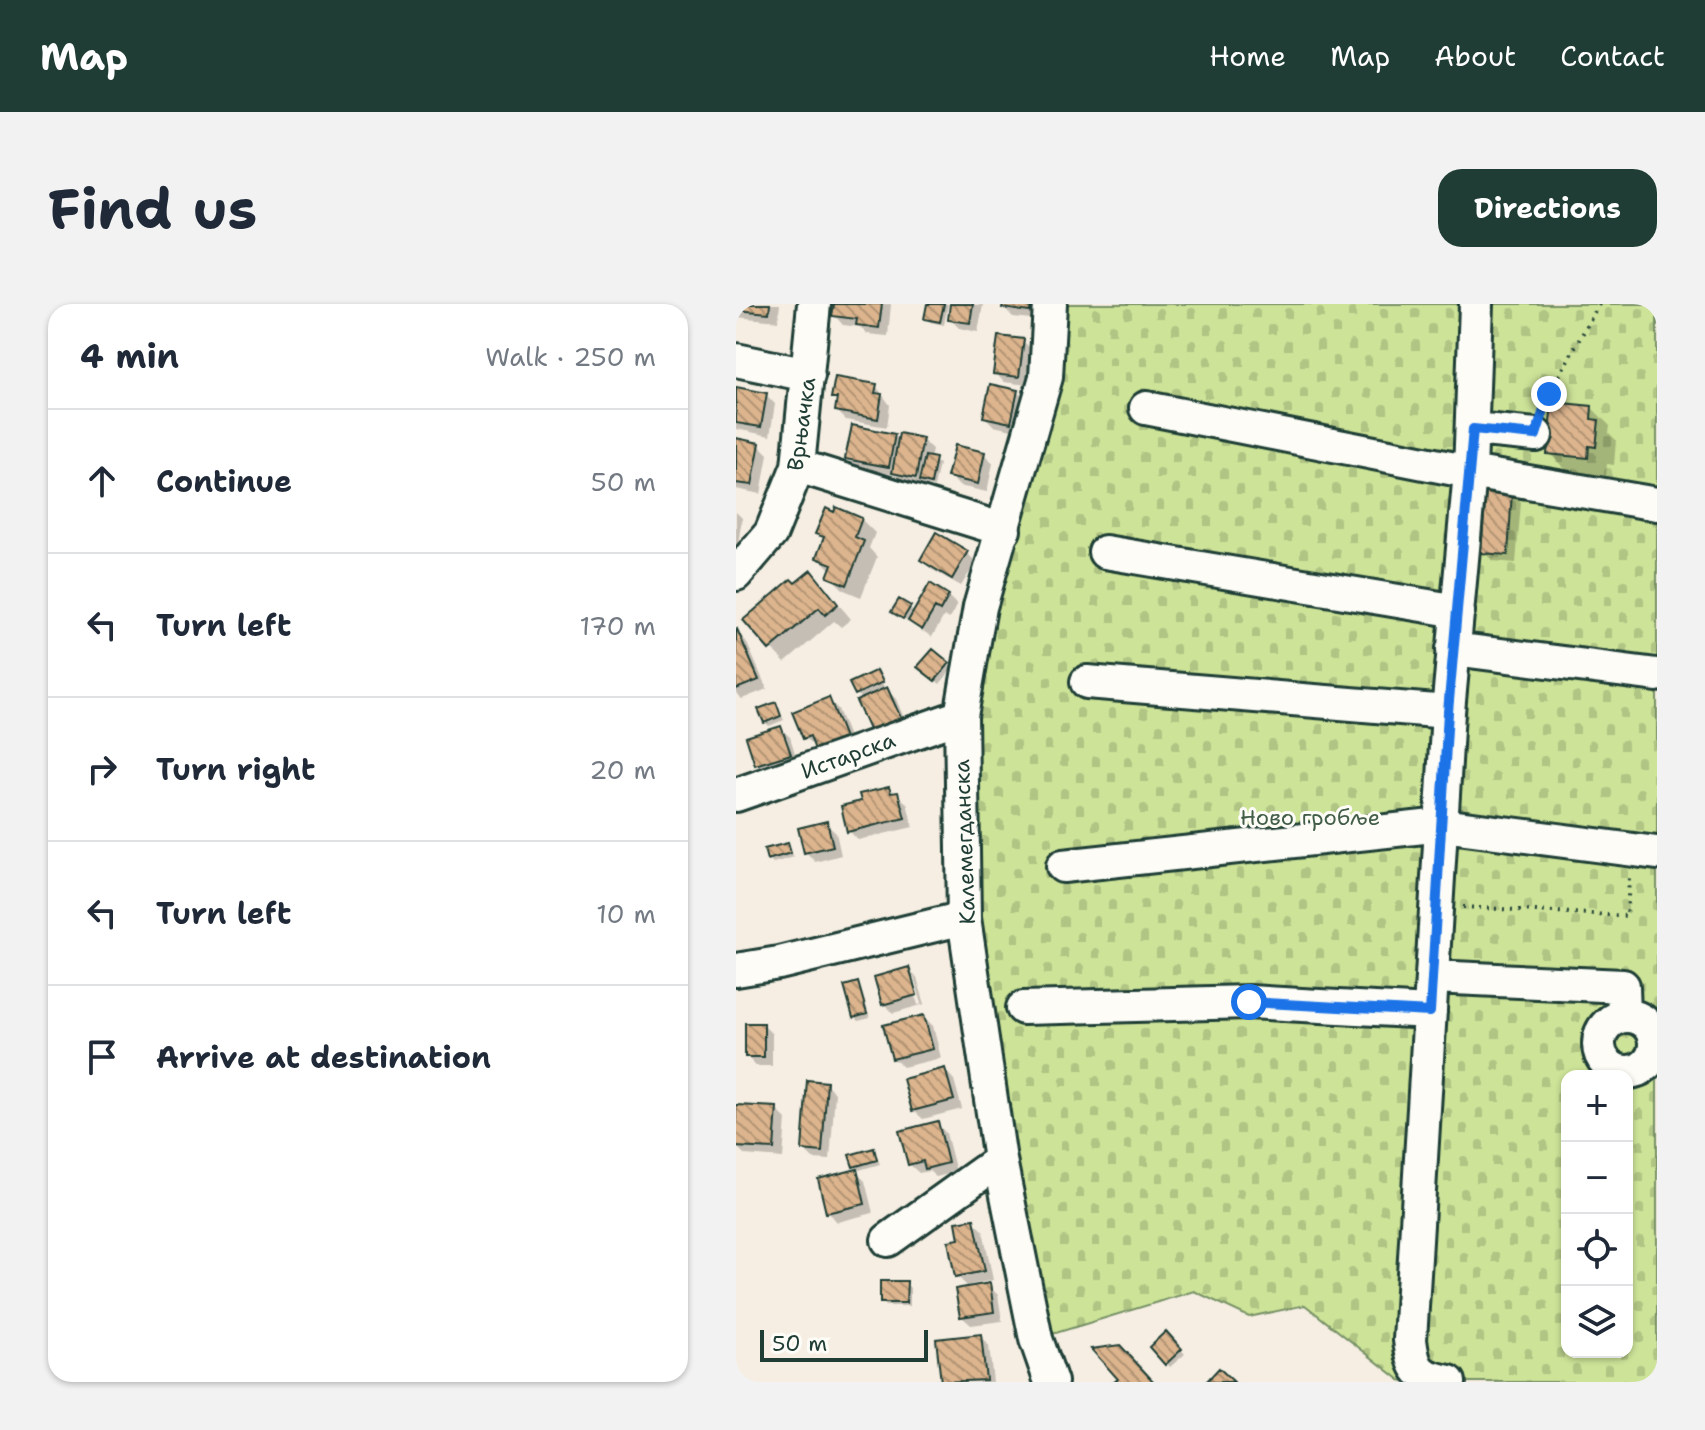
<!DOCTYPE html>
<meta charset="utf-8">
<style>
:root{--surface:#fff;--page:#f2f2f3;--text:#1f2937;--muted:#747a83;--line:#e0e1e3;--accent:#1f3d34}
body{margin:0;font-family:"Shantell Sans",sans-serif;background:var(--page);color:var(--text)}
.controls{position:absolute;right:24px;bottom:24px;display:grid;overflow:hidden;border-radius:16px;box-shadow:0 2px 6px #0004}
.controls button{width:72px;height:72px;display:grid;place-items:center;padding:0;border:0;border-bottom:2px solid var(--line);background:var(--surface);color:var(--text);font:40px sans-serif}
.scale{position:absolute;left:24px;bottom:20px;width:168px;box-sizing:border-box;padding-left:8px;border:4px solid #1f3d34;border-top:0;font-size:22px;line-height:28px;white-space:nowrap;color:#1f3d34;-webkit-text-stroke:6px #fdfcf7;paint-order:stroke}
.stop{position:absolute;width:24px;height:24px;margin:-18px;border:6px solid #1a73e8;border-radius:50%;background:#fff}
.stop.end{background:#1a73e8;border-color:#fff;box-shadow:0 2px 8px #0008}
.list{margin:0;padding:0;list-style:none}
h2{display:flex;justify-content:space-between;align-items:center;height:104px;margin:0;padding:0 32px;font-size:34px}
h2 small{font-size:26px;font-weight:400;color:var(--muted)}
.list li{display:grid;grid-template-columns:52px 1fr auto;gap:24px;align-items:center;box-sizing:border-box;height:144px;padding:0 32px;border-top:2px solid var(--line)}
.list b{display:block;font-size:30px;white-space:nowrap}
.list em{font-size:26px;font-style:normal;color:var(--muted)}
.icon{flex:none;width:44px;height:44px;fill:none;stroke:currentColor;stroke-width:2;stroke-linecap:round;stroke-linejoin:round}
.map{position:relative;flex:none;width:921px;height:1078px;overflow:hidden;border-radius:24px}
header{display:flex;align-items:center;gap:48px;box-sizing:border-box;height:112px;padding:0 40px;background:var(--accent);color:#fff}
header strong{font-size:38px}
nav{display:flex;gap:44px;margin-inline-start:auto;font-size:28px}
.intro{display:flex;align-items:center;justify-content:space-between;box-sizing:border-box;height:192px;padding:0 48px}
h1{margin:0;font-size:56px}
.button{padding:20px 36px;border-radius:24px;background:var(--accent);color:#fff;font-size:28px;font-weight:700}
main{display:flex;gap:48px;padding:0 48px}
aside{flex:1;background:var(--surface);border-radius:24px;box-shadow:0 2px 6px #0004}
.map>svg:first-child{display:block}
</style>
<header>
<strong>Map</strong>
<nav><a>Home</a><a>Map</a><a>About</a><a>Contact</a></nav>
</header>
<div class="intro"><h1>Find us</h1><a class="button">Directions</a></div>
<main>
<aside>
<h2>4 min<small>Walk · 250 m</small></h2>
<ul class="list">
<li><svg class="icon" aria-label="ahead" viewBox="0 0 24 24"><path d="M12 20V5M6 11l6-6 6 6"/></svg><div><b>Continue</b></div><em>50 m</em></li>
<li><svg class="icon" aria-label="left" viewBox="0 0 24 24"><path d="M17 20v-9H6M10 6l-5 5 5 5"/></svg><div><b>Turn left</b></div><em>170 m</em></li>
<li><svg class="icon" aria-label="right" viewBox="0 0 24 24"><path d="M7 20v-9h11M14 6l5 5-5 5"/></svg><div><b>Turn right</b></div><em>20 m</em></li>
<li><svg class="icon" aria-label="left" viewBox="0 0 24 24"><path d="M17 20v-9H6M10 6l-5 5 5 5"/></svg><div><b>Turn left</b></div><em>10 m</em></li>
<li><svg class="icon" aria-label="arrive" viewBox="0 0 24 24"><path d="M6 21V4h12l-3 4 3 4H6"/></svg><div><b>Arrive at destination</b></div></li>
</ul>
</aside>
<div class="map">
<svg width="921" height="1078" viewBox="0 0 921 1078">
<defs>
<pattern id="cemetery-stones" width="16" height="16" patternUnits="userSpaceOnUse" patternTransform="scale(2)"><rect width="16" height="16" fill="#cde398"/><path d="M2 7V4a2 2 0 0 1 4 0v3zM10 15v-3a2 2 0 0 1 4 0v3z" fill="#b0c484"/></pattern>
<pattern id="building-back-hatch" width="6" height="6" patternUnits="userSpaceOnUse" patternTransform="scale(2)"><rect width="6" height="6" fill="#dcb48d"/><path d="M-1 5l2 2M0 0l6 6M5-1l2 2" fill="none" stroke="#b29474"/></pattern>
</defs>
<rect width="100%" height="100%" fill="#f6eee2"/>
<filter id="ink" filterUnits="userSpaceOnUse"><feTurbulence type="fractalNoise" baseFrequency=".0125" numOctaves="2"/><feDisplacementMap in="SourceGraphic" scale="16" xChannelSelector="R" yChannelSelector="G"/><feConvolveMatrix kernelMatrix="1 2 1 2 8 2 1 2 1" color-interpolation-filters="sRGB"/></filter>
<g filter="url(#ink)">
<path fill="url(#cemetery-stones)" stroke="#769066" stroke-width="2" fill-rule="evenodd" d="M314 0H921V1078H673L664 1076 569 1001 513 1013 458 987 300 1035 264 856 225 412ZM831 772H891V1048H831Z"/>
<path fill="#0003" fill-rule="evenodd" d="M0 0H44L42 17 0 13Z
M100 0H155L152 32 131 30 124 23 107 21 98 11Z
M193 0H212L208 21 194 18 190 14Z
M216 0 247 1 242 28 223 24 214 15Z
M269 0H305L303 16 277 13 268 4Z
M287 37 296 46 292 81 268 78 259 69Z
M140 82 154 101 151 123 110 116 101 107 102 98 97 93Z
M0 85 30 91 39 100 34 132 0 125Z
M281 88 291 97 284 128 258 122 249 113Z
M855 103 874 122 873 129 880 136 878 161 871 160 870 172 832 168 813 149Z
M158 132 164 137 186 136 196 145 194 155 203 160 198 183 167 178 160 171 121 163 112 154Z
M0 136 23 141 32 150 25 190 0 185Z
M248 150 257 159 251 188 223 182 214 172Z
M775 189 785 198 780 259 757 257 747 248Z
M0 208 6 214 1 247 0 246Z
M125 215 139 229 133 244 141 253 125 293 108 286 94 272 96 267 82 253 89 236 82 229Z
M230 248 240 258 225 282 195 265 186 256Z
M60 282 88 283 115 315 105 323 98 317 49 359 10 316Z
M212 292 221 301 213 315 208 312 196 333 158 308 164 298 179 309Z
M1 328 10 337 31 385 6 395 0 389Z
M197 347 216 365 204 380 188 367Z
M141 368 148 383 160 395 172 424 144 436 127 396 121 390Z
M93 396 102 405 117 443 90 454 69 434Z
M39 400 48 416 33 422 29 418Z
M44 424 54 433 62 459 30 470 21 460Z
M153 485 171 499 177 523 122 536 113 527 128 498Z
M90 520 100 529 105 551 79 558 70 548Z
M51 541 58 553 37 559 33 555Z
M172 665 181 674 189 700 157 709 148 700ZM174 673H178L186 700 182 701Z
M121 681 125 685 134 714 122 717 118 713Z
M188 713 197 722 205 754 167 763 157 754Z
M27 721 36 730V762H20L11 753Z
M209 766 218 776 226 805 187 815 177 806Z
M90 780 99 789 94 856 77 855 68 846Z
M40 805 50 815 47 854 9 851 0 842V835Z
M201 820 210 829 220 868 200 873 193 867 183 869 173 860Z
M138 847 144 860 123 866 119 862Z
M120 868 129 877 137 909 101 918 92 908Z
M237 917 247 926 257 976 234 981 235 984 253 982 262 991 266 1017 235 1021 225 1012 233 984 221 972 225 936Z
M170 980 174 984V1002H150L146 998Z
M430 1030 449 1050 434 1063 416 1043Z
M244 1032 253 1042 257 1078H207L202 1037Z"/>
<path fill="url(#building-back-hatch)" stroke="#1f3d34" stroke-width="2" d="M0 0H34L33 9 0 6Z
M98 0H146L143 24 120 21 121 15 96 12Z
M191 0H208L204 18 188 15Z
M214 0H237L234 19 212 16Z
M267 0H295L294 8 266 4Z
M262 32 288 35 283 73 257 70Z
M99 73 141 80 139 89 146 90 142 115 99 107 101 94H95Z
M254 80 282 86 275 119 247 113Z
M0 83 31 89 25 123 0 119Z
M816 98 856 102 855 115 863 116 860 143 853 142 852 154 811 150Z
M116 121 159 130 153 163 109 155Z
M163 129 187 134 180 174 156 169Z
M0 134 24 139 16 181 0 179Z
M219 141 249 148 242 180 211 173Z
M189 152 200 154 195 180 183 177Z
M750 185 776 187 772 251 745 249Z
M100 203 126 214 119 233 128 237 111 281 91 273 96 260 80 254 88 233 79 230 90 204 98 208Z
M200 228 232 247 216 275 184 256Z
M75 266 102 300 89 311 83 304 33 346 7 316 55 275 59 279Z
M194 279 213 291 204 307 199 304 186 326 172 317Z
M163 295 175 302 167 315 155 308Z
M1 325 23 376 0 385V326Z
M197 345 214 359 199 377 181 363Z
M141 366 147 378 119 391 113 379Z
M151 383 165 414 134 428 120 397Z
M93 393 109 434 79 446 74 432 67 435 56 408Z
M40 398 45 412 28 419 22 405Z
M45 422 55 450 19 461 10 433Z
M153 483 155 489 162 488 169 514 111 528 105 502 125 497 123 490Z
M91 517 97 542 68 549 62 524Z
M52 539 55 549 31 556 28 545Z
M173 663 181 691 146 701 138 673Z
M122 678 131 710 117 714 108 682Z
M188 711 197 745 156 755 147 721Z
M9 719H28V753H9Z
M209 764 218 796 176 807 167 775Z
M71 776 91 778 86 848 66 846Z
M0 801 41 803 38 845 0 843Z
M202 817 212 859 189 865 187 857 172 861 163 827Z
M138 844 141 856 117 863 113 851Z
M121 865 129 900 90 909 82 875Z
M238 915 249 967 219 973 212 937 223 935 220 918Z
M144 977H171L170 999H144Z
M254 979 258 1008 224 1013 219 985Z
M430 1027 446 1045 429 1061 413 1043Z
M245 1030 250 1076 205 1078 200 1035Z
M384 1041 418 1078H378L382 1075 355 1045Z
M483 1064 498 1078H470Z"/>
<g fill="none" stroke-linecap="round" stroke-linejoin="round">
<g stroke="#1f3d34" stroke-width="38">
<path id="minor" d="M314 0 310 73 244 303 225 412 228 614 264 856 300 1035 315 1078
M0 56 72 71
M410 104 734 168 921 200
M737 125 800 131
M62 162 268 226
M369 248 722 307
M0 270 35 229 62 162 78 0
M717 345 921 371
M351 378 712 408
M0 491 225 412
M327 562 706 521 921 549
M0 666 43 659 228 614
M696 673 887 682 888 711
M287 704 513 698 694 708
M863 740a28 28 0 1 1 56 0a28 28 0 1 1-56 0Z
M152 936 264 856
M713 1078C682 1072 678 1067 674 1036L712 408 734 168 740 0"/>
</g>
<path stroke="#1f3d34" stroke-width="4" stroke-dasharray="2 6" stroke-linecap="butt" d="M807 108 813 90 863 0
M727 603 891 612 893 573"/>
<use href="#minor" stroke="#fdfcf7" stroke-width="32"/>
</g>
</g>
<g fill="none" stroke-linecap="round" stroke-linejoin="round" filter="url(#ink)">
<path stroke="#1a73e8" stroke-width="10" d="M513 698 694 708 712 408 737 125 800 131 813 90"/>
</g>
<g text-anchor="middle" stroke-width="6" stroke-linejoin="round" paint-order="stroke">
<g font-size="22" fill="#1f3d34" stroke="#fdfcf7">
<text transform="translate(65 120) rotate(-82)" y="8">Врњачка</text>
<text transform="translate(112 451) rotate(-20)" y="8">Истарска</text>
<text transform="translate(228 538) rotate(-92)" y="8">Калемегданска</text>
</g>
<g font-size="22" fill="#425e48" stroke="#fdfcf7">
<text x="574" y="521">Ново гробље</text>
</g>
</g>
</svg>
<div class="controls">
<button>+</button>
<button>−</button>
<button><svg class="icon" aria-label="locate" viewBox="0 0 24 24"><circle cx="12" cy="12" r="6"/><path d="M12 2v4M12 18v4M2 12h4M18 12h4"/></svg></button>
<button><svg class="icon" aria-label="layers" viewBox="0 0 24 24"><path d="M12 4l9 5-9 5-9-5zM3 14l9 5 9-5"/></svg></button>
</div>
<div class="scale">50 m</div>
<div class="stop" style="left:513px;top:698px"></div>
<div class="stop end" style="left:813px;top:90px"></div>
</div>
</main>
